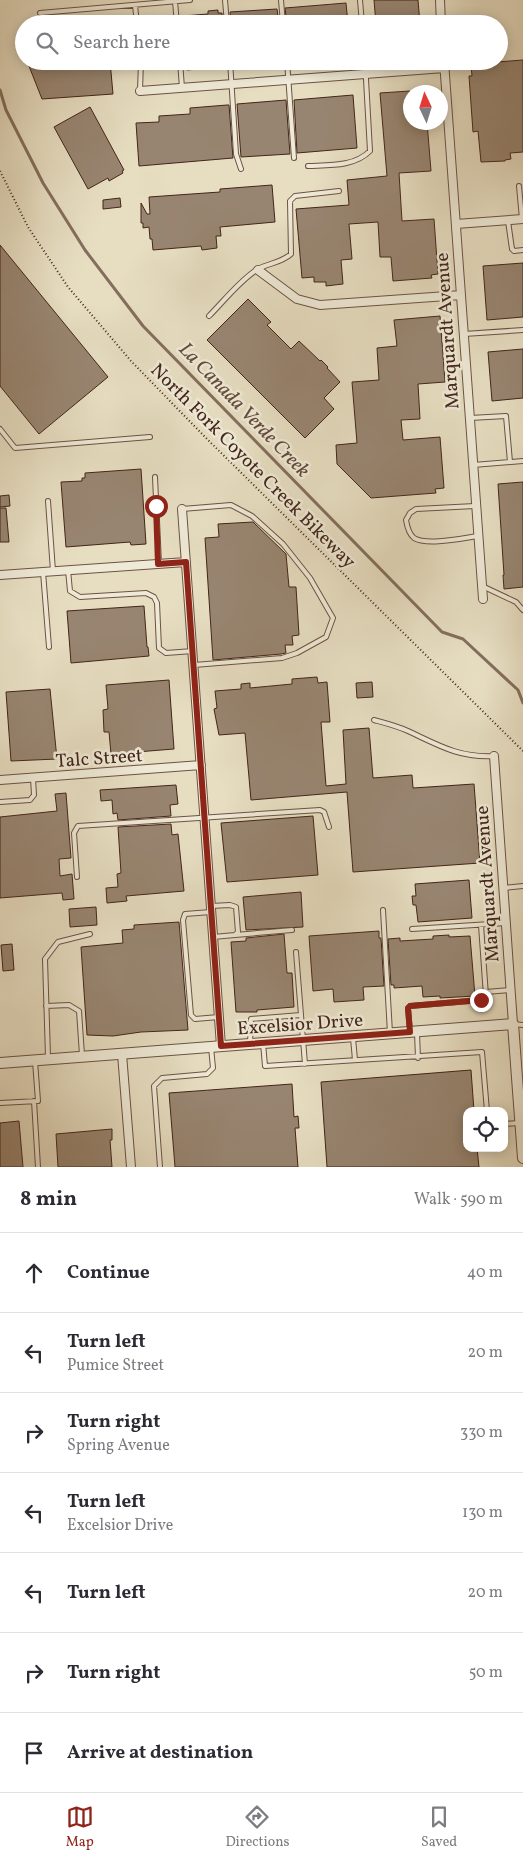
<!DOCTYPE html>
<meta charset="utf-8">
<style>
:root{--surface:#fff;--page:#f2f2f3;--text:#2b2b33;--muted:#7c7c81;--line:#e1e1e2;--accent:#8f2418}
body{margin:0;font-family:Vollkorn,serif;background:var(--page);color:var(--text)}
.controls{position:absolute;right:15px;bottom:15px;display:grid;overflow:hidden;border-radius:10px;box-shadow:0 2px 12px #0003}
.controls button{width:45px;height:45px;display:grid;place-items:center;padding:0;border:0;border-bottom:1px solid var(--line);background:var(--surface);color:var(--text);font:25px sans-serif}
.compass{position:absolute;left:403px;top:85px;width:45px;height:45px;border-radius:50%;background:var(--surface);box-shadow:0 2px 12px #0003;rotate:356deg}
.stop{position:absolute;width:15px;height:15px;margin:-11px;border:4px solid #8f2418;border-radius:50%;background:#fff}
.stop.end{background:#8f2418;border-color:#fff;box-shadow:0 1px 5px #0008}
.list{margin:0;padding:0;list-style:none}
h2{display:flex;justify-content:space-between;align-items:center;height:65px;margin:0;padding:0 20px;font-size:21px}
h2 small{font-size:16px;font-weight:400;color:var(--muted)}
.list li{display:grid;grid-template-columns:32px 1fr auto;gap:15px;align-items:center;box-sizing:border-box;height:80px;padding:0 20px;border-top:1px solid var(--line)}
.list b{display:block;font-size:19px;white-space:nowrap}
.list p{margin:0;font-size:16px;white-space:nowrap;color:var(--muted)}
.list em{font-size:16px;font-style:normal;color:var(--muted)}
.icon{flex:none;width:28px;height:28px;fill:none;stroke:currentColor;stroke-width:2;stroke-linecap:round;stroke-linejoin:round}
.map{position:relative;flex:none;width:523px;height:1167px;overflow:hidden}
.search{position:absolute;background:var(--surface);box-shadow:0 2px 12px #0003;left:15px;right:15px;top:15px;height:55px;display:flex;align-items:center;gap:12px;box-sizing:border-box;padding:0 18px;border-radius:28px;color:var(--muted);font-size:19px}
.sheet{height:625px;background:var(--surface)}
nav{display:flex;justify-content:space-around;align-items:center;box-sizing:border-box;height:70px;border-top:1px solid var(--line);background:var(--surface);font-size:14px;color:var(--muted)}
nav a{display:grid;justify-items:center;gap:2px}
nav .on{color:var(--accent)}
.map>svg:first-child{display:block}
</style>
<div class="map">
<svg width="523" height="1167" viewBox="0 0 523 1167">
<rect width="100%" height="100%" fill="#e7dec2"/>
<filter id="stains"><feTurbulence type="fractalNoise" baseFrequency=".004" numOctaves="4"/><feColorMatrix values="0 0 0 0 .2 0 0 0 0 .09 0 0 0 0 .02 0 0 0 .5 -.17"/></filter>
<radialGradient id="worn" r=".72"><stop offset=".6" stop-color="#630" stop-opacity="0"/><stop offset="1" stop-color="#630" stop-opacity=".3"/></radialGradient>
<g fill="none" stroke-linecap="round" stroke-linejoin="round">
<path stroke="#846e5d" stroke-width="3" d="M0 90 6 110 43 183 85 250 143 326 442 632 463 639 518 690 523 703"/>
</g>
<path fill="#988571" stroke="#43251a" d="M374 0H418L420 24H376Z
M346 3 348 24H287L285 8Z
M277 9 279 24H231L230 12Z
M218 10V13H222L223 24H183V16L208 14V11Z
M523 60V152L510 153 511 159 505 160V161L481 162 478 131 473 132 469 76H472L471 64Z
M27 61H110L113 94 42 99Z
M186 61H217V67L187 70Z
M410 91V122H427L431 171 399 173 402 221 434 219 438 274 431 275 432 278 393 281 391 257H380L378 222 349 224 352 259 341 260 343 284 326 286V282H314V277L302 278 296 209 349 205 347 180 387 176 380 93Z
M353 95 357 148 297 153 294 100Z
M286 100 290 154 241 157 237 104Z
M227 105H229L233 158 139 166 136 123 159 122V116L190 114V108Z
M90 107 124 170 122 171 123 173 109 181 108 178 88 189 54 127Z
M272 185 275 222 220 227 221 236H216L217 248 202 250 201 246 153 250 152 239H150L149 227 143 228V223H141V203L147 214H150L149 197 220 192V189Z
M120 198 121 207 103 209V200Z
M0 245 108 377 39 434 0 386Z
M523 263V317L487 320 483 266Z
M248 299 271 322 267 325 291 349 299 341 320 361 321 360 328 367 327 368 340 382 324 398 334 409 305 438 207 340Z
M440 316 445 382 418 384 420 419 401 420 403 440 440 437 444 488 435 489 436 493 371 498 337 464 336 445 357 443 352 382 379 380 377 348 397 346 394 320Z
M523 349V398L492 401 488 352Z
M141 469 146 544 131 545 130 542 66 547 61 482 82 481V478H85V473Z
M523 482V587L504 589 503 575H504L498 484Z
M9 495 10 506 0 507V496Z
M0 508H6L9 542H0Z
M253 522 286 554 289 587H296L299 635 292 636 293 645H285L286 653 281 654 213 660 205 538 219 537 218 524Z
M144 606 147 647H148L149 656 71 663 67 611Z
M317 677 318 683 327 682 330 722H321L326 786 346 784 343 730 369 728 373 778 412 775 413 788 474 784 480 863 353 872 347 792 251 800 245 733 219 735 214 709 217 708 215 691 241 689V684L250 683V688L292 684V679Z
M169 680 174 749 111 754 109 732H104L103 710 108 709 106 685Z
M372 682 373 697 357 698 356 683Z
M50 689 57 759 11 761 6 692Z
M176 785 178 804 170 805 171 816 118 820 117 813 113 814 112 800 101 801 100 790Z
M66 793 71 858 59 859 60 876 72 874 74 899 63 900 62 893 0 898V817L57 811 55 794Z
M313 816 318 875 227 882 221 823Z
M171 824 172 835 178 834 184 891 126 896 127 901 107 903 106 888 118 887 117 874 121 873 118 827Z
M469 880 472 918 418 922 416 905H413L412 896H416L415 884Z
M301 892 303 927 246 930 243 897Z
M96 907 97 925 70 927 69 909Z
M179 922 188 1030 141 1032 113 1036 87 1035 81 947 123 943 122 930 134 929V925Z
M379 931V938H381L384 986 363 987 364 1000 334 1002 333 989 313 991 309 936Z
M284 934 287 973H292L294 1007 257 1010V1012H236L231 942 246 941V938Z
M449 935V937L470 936 475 996 440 998V996L423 997 422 986 394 988V985H391L388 939 400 938V941L433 939V936Z
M12 944 14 970 3 971 1 945Z
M471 1070 474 1111H467V1148H477L479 1167H327L321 1082Z
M292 1084 294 1117 298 1116 299 1128H295L298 1167H175L169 1093Z
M19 1121 23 1167H0V1123Z
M112 1129V1140H110L112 1167H58L56 1134Z"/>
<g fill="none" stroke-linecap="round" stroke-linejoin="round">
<g stroke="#6c5344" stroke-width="6">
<path id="service" d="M225 0 227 24
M281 0 283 24
M360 0 362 24
M175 1 177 24
M135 5 137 24
M40 13 190 0
M180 61 182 88
M230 61 236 154 241 169
M287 61 294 158
M140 91 141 61
M308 166C329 165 354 167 370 151L365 61
M519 186 522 219
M508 221 512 249 514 251 523 250
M209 316C223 302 241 279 258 269 269 263 281 263 291 254L290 201 295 196 339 191
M464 334 523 330
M470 418 506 416 510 462
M0 429 15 448 150 437
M473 465 523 461
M155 477 159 564
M48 501 53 571
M475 506 416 509 410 513 406 520C407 526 409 534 414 538 427 546 463 538 478 536
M182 509 231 505 252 516 283 544 310 578 333 618 326 637 297 653 282 658 194 665
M68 570 70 591 80 597 146 593 154 597 157 603 159 648 166 653 193 651
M43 572 49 647
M482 586 516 602 523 610
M374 720C385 723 397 726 408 731 438 745 459 758 494 756
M0 802 30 800 34 795 33 778
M77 877 74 833 78 826 320 810 324 812 329 827
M504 888 523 886
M211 906 230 905 236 907 238 932 235 935 213 937
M383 910 390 1033
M211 912 185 914 183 920 191 1015 195 1019 219 1017
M412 929 506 923
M235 935 292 930
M296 952 301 1015
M486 992 511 990
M46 1006 69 1005 79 1011 82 1055
M513 1024 523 1025
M410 1032 408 1008 410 1006 481 1000 486 996 481 925
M417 1033 418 1058
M353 1038 355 1060
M263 1043 265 1066 482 1052 487 1111
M250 1044 251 1019 301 1015 305 1064
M48 1057 45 959 58 942 90 934
M34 1101 38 1167
M0 1103 38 1101 35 1061
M504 1124 519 1123
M160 1167 154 1086 162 1078 207 1074 213 1068 211 1047"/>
</g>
<g stroke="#6c5344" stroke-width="10">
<path id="minor" d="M440 0 441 24
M444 61 483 599
M140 91 444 68
M456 224 523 219
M258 270 297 299 320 305 461 295
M182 509 221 1046
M0 575 186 562
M494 756 513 1024
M0 780 201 765
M122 1054 131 1167"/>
</g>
<g stroke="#6c5344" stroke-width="12">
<path id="tertiary" d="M0 1063 513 1024 523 1158"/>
</g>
<path stroke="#43251a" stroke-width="2" stroke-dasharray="1 2.5" stroke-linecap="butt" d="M0 171 28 227 68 287 131 361 206 438 523 751"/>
<use href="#service" stroke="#efead7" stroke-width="4"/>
<use href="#minor" stroke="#efead7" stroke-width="8"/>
<use href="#tertiary" stroke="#efead7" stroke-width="10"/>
</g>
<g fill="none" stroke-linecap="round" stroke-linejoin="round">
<path stroke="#8f2418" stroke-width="6" d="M156 506 158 564 186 562 221 1046 410 1032 408 1008 410 1006 481 1000"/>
</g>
<g text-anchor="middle" stroke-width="5" stroke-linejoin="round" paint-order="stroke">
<g font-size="19" fill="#43251a" stroke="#efead7">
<text transform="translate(446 331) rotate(-94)" y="7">Marquardt Avenue</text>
<text transform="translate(254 465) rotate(45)" y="7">North Fork Coyote Creek Bikeway</text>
<text transform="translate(99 757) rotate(-4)" y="7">Talc Street</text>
<text transform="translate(486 884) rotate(-94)" y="7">Marquardt Avenue</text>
<text transform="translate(300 1023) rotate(-4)" y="7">Excelsior Drive</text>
</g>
<g font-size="20" font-style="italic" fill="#634a3b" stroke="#efead7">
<text transform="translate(245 409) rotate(46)" y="7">La Canada Verde Creek</text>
</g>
</g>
<rect width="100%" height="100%" filter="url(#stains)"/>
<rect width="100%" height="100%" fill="url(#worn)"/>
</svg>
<div class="controls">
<button><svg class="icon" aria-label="locate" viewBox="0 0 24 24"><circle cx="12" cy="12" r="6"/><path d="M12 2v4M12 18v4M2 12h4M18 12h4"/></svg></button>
</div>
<svg class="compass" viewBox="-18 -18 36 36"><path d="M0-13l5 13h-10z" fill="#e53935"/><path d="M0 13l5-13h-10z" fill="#7c7c81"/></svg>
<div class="stop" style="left:156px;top:506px"></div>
<div class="stop end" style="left:481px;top:1000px"></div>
<div class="search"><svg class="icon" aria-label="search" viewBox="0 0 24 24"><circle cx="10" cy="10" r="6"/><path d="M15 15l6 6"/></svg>Search here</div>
</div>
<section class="sheet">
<h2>8 min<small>Walk · 590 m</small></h2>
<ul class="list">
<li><svg class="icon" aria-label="ahead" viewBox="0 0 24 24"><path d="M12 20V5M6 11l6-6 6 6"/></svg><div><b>Continue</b></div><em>40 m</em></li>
<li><svg class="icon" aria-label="left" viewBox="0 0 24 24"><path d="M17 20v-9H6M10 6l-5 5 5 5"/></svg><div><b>Turn left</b><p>Pumice Street</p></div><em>20 m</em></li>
<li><svg class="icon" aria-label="right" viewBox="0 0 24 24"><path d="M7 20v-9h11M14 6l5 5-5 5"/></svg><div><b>Turn right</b><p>Spring Avenue</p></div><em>330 m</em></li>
<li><svg class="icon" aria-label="left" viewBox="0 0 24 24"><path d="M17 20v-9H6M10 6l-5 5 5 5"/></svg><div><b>Turn left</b><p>Excelsior Drive</p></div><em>130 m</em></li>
<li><svg class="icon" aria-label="left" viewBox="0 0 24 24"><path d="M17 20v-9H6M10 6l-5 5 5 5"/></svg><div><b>Turn left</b></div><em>20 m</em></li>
<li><svg class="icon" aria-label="right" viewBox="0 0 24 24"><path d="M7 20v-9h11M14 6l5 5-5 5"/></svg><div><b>Turn right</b></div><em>50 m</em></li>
<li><svg class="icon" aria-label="arrive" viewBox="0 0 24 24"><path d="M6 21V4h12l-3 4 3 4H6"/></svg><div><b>Arrive at destination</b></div></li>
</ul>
</section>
<nav>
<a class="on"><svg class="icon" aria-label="map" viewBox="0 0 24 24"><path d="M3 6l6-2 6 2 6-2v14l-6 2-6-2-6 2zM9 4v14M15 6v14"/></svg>Map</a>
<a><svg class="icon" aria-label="directions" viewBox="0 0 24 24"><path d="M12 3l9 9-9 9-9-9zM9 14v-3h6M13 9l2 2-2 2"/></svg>Directions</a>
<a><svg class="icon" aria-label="saved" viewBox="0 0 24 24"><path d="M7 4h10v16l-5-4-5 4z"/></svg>Saved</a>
</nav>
